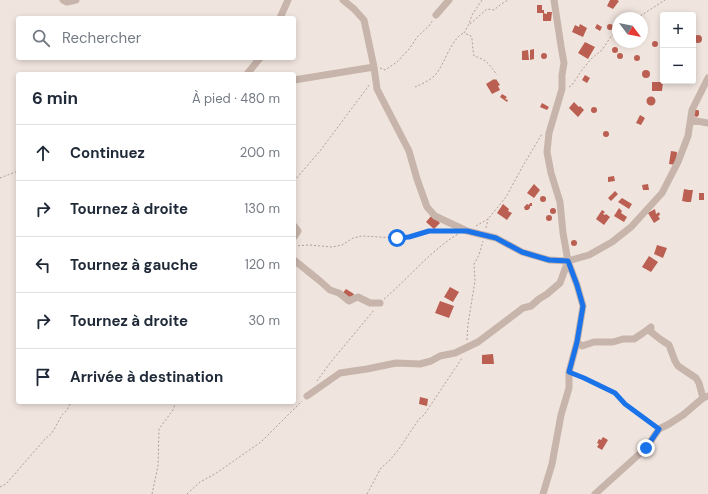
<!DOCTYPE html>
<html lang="fr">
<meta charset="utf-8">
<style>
:root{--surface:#fff;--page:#f2f2f3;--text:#1f2937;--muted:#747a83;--line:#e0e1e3}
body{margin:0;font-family:"DM Sans",sans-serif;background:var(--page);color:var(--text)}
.controls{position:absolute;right:12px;top:12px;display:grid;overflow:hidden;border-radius:4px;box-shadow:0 2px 6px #0003}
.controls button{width:36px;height:36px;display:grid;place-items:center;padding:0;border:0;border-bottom:1px solid var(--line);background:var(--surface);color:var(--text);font:20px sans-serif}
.compass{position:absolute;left:612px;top:12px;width:36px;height:36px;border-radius:50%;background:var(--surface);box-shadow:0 2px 6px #0003;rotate:122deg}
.stop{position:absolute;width:12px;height:12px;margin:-9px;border:3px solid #1a73e8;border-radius:50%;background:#fff}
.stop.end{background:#1a73e8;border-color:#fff;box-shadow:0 1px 4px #0008}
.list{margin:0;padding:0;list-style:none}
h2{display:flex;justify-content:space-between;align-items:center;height:52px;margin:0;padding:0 16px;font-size:17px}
h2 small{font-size:13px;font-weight:400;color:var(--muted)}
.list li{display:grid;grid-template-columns:26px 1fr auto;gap:12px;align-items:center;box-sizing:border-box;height:56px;padding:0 16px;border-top:1px solid var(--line)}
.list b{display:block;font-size:15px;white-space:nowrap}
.list em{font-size:13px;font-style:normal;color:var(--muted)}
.icon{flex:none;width:22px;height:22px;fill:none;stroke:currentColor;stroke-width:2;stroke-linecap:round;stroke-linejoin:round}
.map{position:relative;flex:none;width:708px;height:494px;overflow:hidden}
.search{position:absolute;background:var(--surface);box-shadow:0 2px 6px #0003;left:16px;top:16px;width:280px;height:44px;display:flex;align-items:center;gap:10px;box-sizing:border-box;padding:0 14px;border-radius:4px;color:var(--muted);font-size:15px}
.panel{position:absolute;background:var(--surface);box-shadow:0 2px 6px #0003;left:16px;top:72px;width:280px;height:332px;border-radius:4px}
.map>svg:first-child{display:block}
</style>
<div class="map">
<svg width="708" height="494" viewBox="0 0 708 494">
<rect width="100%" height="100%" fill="#f0e5de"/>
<path fill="#ba5f51" d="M610 0H617L619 1 613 9 607 6Z
M537 5H542V10H544V13H537Z
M547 12H552L551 21H543V13L547 14Z
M580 24 587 28 583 37 572 32 575 25 579 27Z
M597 24 602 27 600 31 595 28Z
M607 27a3 3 0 1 1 6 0a3 3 0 1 1-6 0Z
M694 39a4 4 0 1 1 8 0a4 4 0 1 1-8 0Z
M652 44a3 3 0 1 1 6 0a3 3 0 1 1-6 0Z
M585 42 595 47 588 59 578 53Z
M612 50a3 3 0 1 1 6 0a3 3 0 1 1-6 0Z
M534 49V59L530 60V50Z
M528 50 529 60H522V51Z
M541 56a3 3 0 1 1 6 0a3 3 0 1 1-6 0Z
M617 56a3 3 0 1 1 6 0a3 3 0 1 1-6 0Z
M634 58a3 3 0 1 1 6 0a3 3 0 1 1-6 0Z
M642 74a4 4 0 1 1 8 0a4 4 0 1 1-8 0Z
M585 75 590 78 587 83 582 80Z
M494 79 495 80 496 79 500 85 498 86 500 90 492 94 486 84Z
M652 82H663L662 91H652Z
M502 94 507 97 505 99 508 100 507 102 500 97Z
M646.5 101a4.5 4.5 0 1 1 9 0a4.5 4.5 0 1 1-9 0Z
M574 102 579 107 580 106 584 110 578 117 569 108Z
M542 103 549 107 547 110 540 107Z
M591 110a3 3 0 1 1 6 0a3 3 0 1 1-6 0Z
M695 110H698L699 111V115L697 117 694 116Z
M640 115 645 118 641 125 636 123Z
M603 134a3 3 0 1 1 6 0a3 3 0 1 1-6 0Z
M671 151 677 152 676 165 669 164Z
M614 176 615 181 608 182V177Z
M534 184 540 190 534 198 527 193Z
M648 184 649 190H643L642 185Z
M684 189 689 190 687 202 682 201Z
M689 190H693L691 202H687Z
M615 191 618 194 611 201 608 198Z
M699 193H704V200H699Z
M540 199a3 3 0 1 1 6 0a3 3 0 1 1-6 0Z
M622 198 632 204 629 209 618 202Z
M530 203H532V206H530V208L528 210H525L524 207 527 204 529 205Z
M503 204 509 209 508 211 512 213 507 220 497 213Z
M619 208 622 211 621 213 627 217 624 222 614 216Z
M550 211a3 3 0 1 1 6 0a3 3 0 1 1-6 0Z
M655 209 656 214 659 212 660 215 658 216 660 219 654 223 648 213Z
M602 210 605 212 603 214 605 215 606 214 610 217 604 225 596 219Z
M432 215 440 223 434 229 426 222Z
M546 218a3 3 0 1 1 6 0a3 3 0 1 1-6 0Z
M571 243a3 3 0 1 1 6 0a3 3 0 1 1-6 0Z
M657 245 667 248 663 258 654 254Z
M649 256 658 262 651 272 642 267Z
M450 287 459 292 453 302 444 297Z
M346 289 354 294 350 300 342 294Z
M440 301 454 306 449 318 435 313Z
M493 354 494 364H482V355Z
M420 397 428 399 427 406 419 404Z
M603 437 608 440 602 450 597 447 599 444 597 443 599 439 601 440Z"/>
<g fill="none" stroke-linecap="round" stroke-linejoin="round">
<path stroke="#b39e95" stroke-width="1" stroke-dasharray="2 2" stroke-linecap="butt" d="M482 0 472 15 469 24 464 33 471 36 472 39 473 50 474 56C487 60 489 64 497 75
M637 18 665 0
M470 24 487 9 494 10 500 5 508 0
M380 68 385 70 397 62 409 49 418 36 429 26 433 20
M415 87C422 84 431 80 436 74 444 65 452 37 464 33
M569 87 572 85 582 70 592 58 602 50 612 35 618 30
M0 178 18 171
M294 181 320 151 370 84
M476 226 488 219 506 197 524 164 542 134
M486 228 488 219
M294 246 309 245 332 247 342 245 353 238 362 236 397 238 409 237 429 231H450
M384 299C409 278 430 251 458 234
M467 340 468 324 475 281 474 264 479 255 483 241
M575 374 584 378 615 393 625 404 654 425
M317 381 330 363 374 310
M0 487 6 484 45 439 52 433 62 415 67 410 71 402
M152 494 158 466 159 429 173 410 175 404 174 402
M187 494 200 482 215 474 261 442 302 401
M367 494 381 468 390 460 399 449 419 419 424 415 462 358"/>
<path stroke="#c7b4ab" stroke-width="7" d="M63 0 67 2 76 0
M343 0 354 9 364 20 374 67 377 89 409 151 417 179 427 207 435 216 467 231 496 238 522 252 549 260 568 261
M436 15 449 0
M280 18 288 0
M247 74 260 58
M294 80 374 67
M691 120 708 123
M294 226 298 231 294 237
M294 260 320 281 330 290 339 293 349 301 353 299 358 297 370 303H380
M577 342 582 346 594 342H613L623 339H634L643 333 651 327V332L660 339 669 345 675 361 678 366 696 378 699 383 703 398
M307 396 340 373 367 369 396 363 420 364 431 361 440 356 455 353 478 342 523 308 531 306 539 299 547 294 560 283 568 261 589 255 612 242 631 227 662 193 678 162 688 136 692 110 708 78
M543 494 552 464 561 415 569 388V372L577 342 583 306 577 285 568 261 563 233 560 202 551 173 547 152 549 133 562 89V75L564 63 561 46 554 0
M595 494 646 448 659 429 669 424 683 415 703 398 708 396"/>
</g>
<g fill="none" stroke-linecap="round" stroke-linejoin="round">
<path stroke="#1a73e8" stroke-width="5" d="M397 238 409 237 429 231H467L496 238 522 252 549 260 568 261 577 285 583 306 577 342 569 372 584 378 615 393 625 404 659 429 646 448"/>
</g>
</svg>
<div class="controls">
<button>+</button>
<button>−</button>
</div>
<svg class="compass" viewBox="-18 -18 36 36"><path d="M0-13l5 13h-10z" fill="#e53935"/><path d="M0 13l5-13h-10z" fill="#747a83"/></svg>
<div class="stop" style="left:397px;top:238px"></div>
<div class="stop end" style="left:646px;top:448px"></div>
<div class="search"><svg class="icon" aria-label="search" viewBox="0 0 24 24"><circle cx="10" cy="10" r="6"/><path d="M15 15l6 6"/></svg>Rechercher</div>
<section class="panel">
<h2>6 min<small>À pied · 480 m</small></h2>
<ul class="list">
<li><svg class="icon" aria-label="ahead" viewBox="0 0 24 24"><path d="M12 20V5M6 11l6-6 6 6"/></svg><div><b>Continuez</b></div><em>200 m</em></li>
<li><svg class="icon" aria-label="right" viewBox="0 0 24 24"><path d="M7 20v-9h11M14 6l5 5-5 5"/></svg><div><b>Tournez à droite</b></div><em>130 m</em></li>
<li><svg class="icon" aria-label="left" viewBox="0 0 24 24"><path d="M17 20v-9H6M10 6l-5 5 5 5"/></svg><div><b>Tournez à gauche</b></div><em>120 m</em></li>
<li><svg class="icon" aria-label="right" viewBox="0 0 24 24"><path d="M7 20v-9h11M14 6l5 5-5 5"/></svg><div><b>Tournez à droite</b></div><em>30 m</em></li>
<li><svg class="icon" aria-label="arrive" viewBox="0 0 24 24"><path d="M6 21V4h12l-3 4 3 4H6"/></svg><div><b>Arrivée à destination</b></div></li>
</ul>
</section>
</div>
